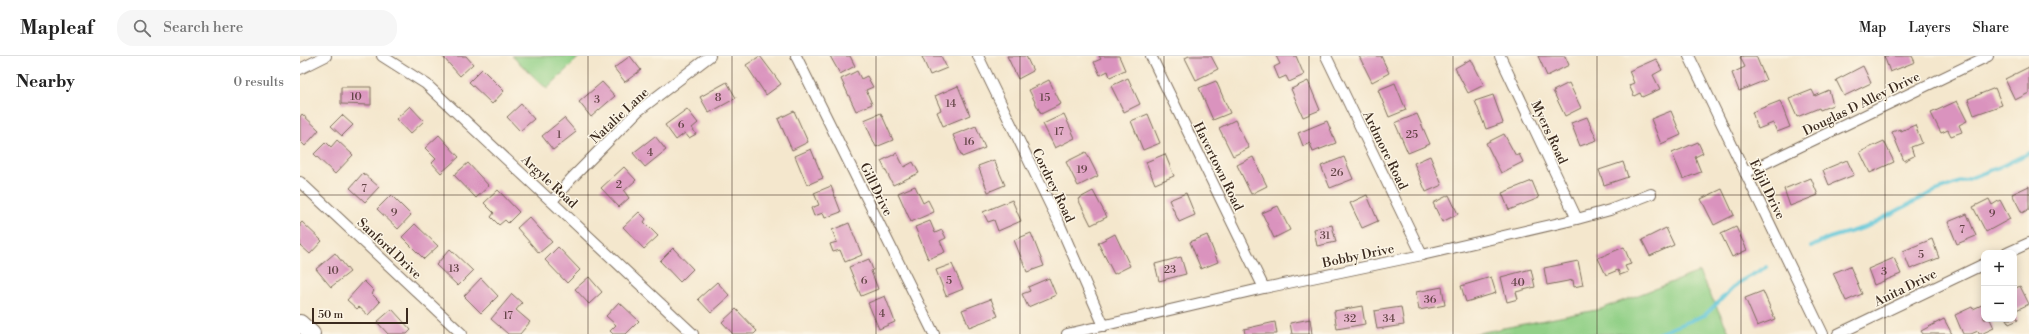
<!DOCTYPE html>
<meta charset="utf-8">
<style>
:root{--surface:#fff;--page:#f6f6f6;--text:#222;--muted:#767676;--line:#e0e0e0}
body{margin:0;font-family:"Libre Bodoni",serif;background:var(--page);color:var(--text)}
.controls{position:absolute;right:12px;bottom:12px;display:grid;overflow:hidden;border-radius:8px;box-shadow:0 2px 10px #0003}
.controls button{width:36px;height:36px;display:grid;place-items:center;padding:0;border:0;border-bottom:1px solid var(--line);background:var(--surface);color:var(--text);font:20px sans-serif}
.scale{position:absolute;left:12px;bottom:10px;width:96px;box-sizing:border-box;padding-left:4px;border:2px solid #3b2a1e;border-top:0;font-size:11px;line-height:14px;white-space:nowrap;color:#3b2a1e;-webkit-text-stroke:3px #fcf5e5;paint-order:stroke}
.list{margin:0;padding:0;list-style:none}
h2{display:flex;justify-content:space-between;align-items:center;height:52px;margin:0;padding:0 16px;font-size:17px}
h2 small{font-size:13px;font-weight:400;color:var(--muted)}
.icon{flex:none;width:22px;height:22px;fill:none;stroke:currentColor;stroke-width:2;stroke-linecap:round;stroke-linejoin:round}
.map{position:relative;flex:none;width:1729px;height:278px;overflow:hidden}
header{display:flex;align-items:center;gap:24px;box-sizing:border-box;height:56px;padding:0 20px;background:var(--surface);border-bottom:1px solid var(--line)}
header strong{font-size:19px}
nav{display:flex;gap:22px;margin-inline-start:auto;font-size:14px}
.search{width:280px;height:36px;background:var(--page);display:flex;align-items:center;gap:10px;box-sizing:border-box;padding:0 14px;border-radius:16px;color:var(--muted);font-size:15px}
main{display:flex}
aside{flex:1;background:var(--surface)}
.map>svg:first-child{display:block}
</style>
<header>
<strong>Mapleaf</strong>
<div class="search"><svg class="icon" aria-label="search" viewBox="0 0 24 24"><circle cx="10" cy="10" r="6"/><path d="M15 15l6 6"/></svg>Search here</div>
<nav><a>Map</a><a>Layers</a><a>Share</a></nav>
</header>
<main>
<aside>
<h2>Nearby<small>0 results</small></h2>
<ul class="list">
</ul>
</aside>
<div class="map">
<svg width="1729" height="278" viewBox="0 0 1729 278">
<rect width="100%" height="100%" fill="#fcf5e5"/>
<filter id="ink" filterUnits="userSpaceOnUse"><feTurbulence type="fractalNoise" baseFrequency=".025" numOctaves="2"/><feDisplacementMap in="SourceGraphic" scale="8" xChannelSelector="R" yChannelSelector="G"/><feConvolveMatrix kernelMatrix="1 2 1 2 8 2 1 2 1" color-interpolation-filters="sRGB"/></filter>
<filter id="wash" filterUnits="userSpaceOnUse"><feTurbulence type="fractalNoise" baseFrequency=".012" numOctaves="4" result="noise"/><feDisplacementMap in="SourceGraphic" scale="16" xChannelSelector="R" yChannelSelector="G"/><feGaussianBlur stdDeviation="0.9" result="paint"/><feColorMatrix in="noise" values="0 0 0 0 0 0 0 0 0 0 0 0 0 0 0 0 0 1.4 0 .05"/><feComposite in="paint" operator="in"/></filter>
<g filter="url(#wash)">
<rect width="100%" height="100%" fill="#f4e7cd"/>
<path fill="#92d087" stroke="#667d52" d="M212 0H280L247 33Z
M1399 216 1430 278H1173L1301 253Z"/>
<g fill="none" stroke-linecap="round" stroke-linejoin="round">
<path stroke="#5cc5d8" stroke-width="4" d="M1511 191 1529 182 1566 171 1633 136 1702 110 1729 97
M1357 278 1405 259 1438 227 1466 211"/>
</g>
<g id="blocks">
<path fill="#da93be" d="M142 0H166L173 8 160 20Z
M330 0 341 14 325 26 314 12Z
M460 0 481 28 466 39 446 9Z
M530 0H550L555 10 540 18Z
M624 0H641L647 12 630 19 622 1Z
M707 0H726L733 15 718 23Z
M799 0H819L825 14 810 21 808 15 800 19 794 6 801 3Z
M889 0H911L918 13 896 24 885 2Z
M976 0H996L1004 19 989 26 986 20 979 23 974 11 980 8Z
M1059 0H1081L1089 17 1072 26Z
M1238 0H1265L1269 9 1247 20Z
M1443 0H1456L1466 24 1439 35 1432 17 1445 11 1440 1Z
M1584 0H1612L1615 6 1590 16Z
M1171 3 1184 29 1168 37 1155 12Z
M1356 3 1362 14 1353 19 1360 33 1342 41 1340 37 1334 40 1329 29 1334 27 1329 15Z
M1563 10 1571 27 1544 40 1536 24Z
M1729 11V37L1715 44 1705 23Z
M182 13 204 35 192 48 169 26Z
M557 15 561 23 567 20 573 31 566 34 572 48 556 55 541 23Z
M828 22 840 48 824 56 811 30Z
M749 24 761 48 741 58 729 34Z
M916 25 930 57 913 64 899 32Z
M1008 25 1020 54 1003 61 991 33Z
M302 26 315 40 291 61 279 46Z
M427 26 436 42 409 57 400 41Z
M1095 27 1106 54 1089 61 1078 34Z
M1269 27 1281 52 1265 60 1253 35Z
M658 30 670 59 643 70 637 56 641 54 635 40Z
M41 31H71V49L41 48Z
M1695 32 1702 49 1674 59 1668 43Z
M1512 34 1515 40 1529 34 1533 49 1520 54 1519 52 1497 61 1489 43Z
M1193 39 1203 67 1186 73 1175 45Z
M1480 45 1490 71 1477 76 1473 67 1458 73 1452 56Z
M1657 45 1667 65 1659 69 1662 76 1651 80 1648 74 1641 77 1631 57Z
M221 48 234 63 220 75 207 61Z
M110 50 124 65 110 78 96 63Z
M387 53 398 67 392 72 396 78 389 82 385 77 376 84 365 69Z
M494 55 508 86 492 94 478 63Z
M1371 55 1381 79 1361 88 1351 63Z
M581 57 593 84 576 91 564 64Z
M2 58 19 74 5 90 0 85V61Z
M764 58 775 82 755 92 743 68Z
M848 58 860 87 843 94 831 65Z
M1117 58 1130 88 1108 97 1095 67Z
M42 59 53 69 42 80 31 70Z
M1287 61 1297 84 1280 90 1271 67Z
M264 62 276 76 253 94 242 80Z
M935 64 949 92 933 100 919 72Z
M1027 65 1036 87 1013 96 1010 87 1003 90 998 77Z
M1615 69 1622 87 1611 91 1614 100 1604 105 1592 76 1600 73 1601 75Z
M676 70 685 92 662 101 653 79Z
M1204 78 1216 100 1219 98 1223 106 1201 117 1186 87Z
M139 79 159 101 141 117 132 107 136 103 125 92Z
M355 80 366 94 345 111 333 97Z
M37 84 53 99 35 118 14 98 26 86 31 91Z
M1584 85 1594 106 1570 117 1560 96Z
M1398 86 1403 97 1395 101 1401 116 1383 123 1372 97Z
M511 93 523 122 507 129 495 100Z
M786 96 798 120 778 130 766 106Z
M597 97 604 111 613 106 619 117 593 129 581 105Z
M865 98 874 120 855 128 846 106Z
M1130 100 1142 129 1126 136 1114 107Z
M953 101 967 130 951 138 937 109Z
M1044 101 1053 123 1030 132 1021 110Z
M694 104 705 129 688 136 678 110Z
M1547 104 1554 119 1529 129 1523 114Z
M1323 106 1328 121 1304 129 1299 114Z
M168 107 189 130 176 142 154 119Z
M324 111 336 124 324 135 329 142 319 151 301 132Z
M63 117 79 131 65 146 50 132Z
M1511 122 1518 139 1490 150 1484 133Z
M1232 125 1239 142 1209 154 1202 137Z
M531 130 541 156 525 162 523 157 514 160 511 152 519 149 514 137Z
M615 130 623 147 628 144 634 156 611 166 598 137Z
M1729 130V153L1722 157 1712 138Z
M1422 133 1434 159 1414 169 1401 143Z
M198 134 219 156 208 167 205 164 199 169 191 161 194 157 184 147Z
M793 135 807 161 791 169 778 143Z
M886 137 895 159 879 166 869 144Z
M91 139 111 159 98 173 77 153Z
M1067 139 1078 165 1062 172 1050 147Z
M1149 139 1158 158 1142 166 1133 147Z
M1689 143 1692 149 1700 144 1710 163 1686 176 1673 151Z
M712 144 721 165 698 175 694 164 688 166 683 156Z
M978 150 990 174 974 182 962 157Z
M339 156 346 163 344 166 358 180 344 193 323 171Z
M1667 158 1676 180 1657 188 1648 166Z
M229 161 252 186 239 197 217 172Z
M630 165 635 177 642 174 646 182 640 185 645 196 628 203 615 171Z
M2 166 22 185 10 198 0 189V168Z
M549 167 562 199 545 206 540 194 533 196 530 188 537 186 532 174Z
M115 168 138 190 124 203 102 181Z
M1032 169 1036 186 1017 190 1014 173Z
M1436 171 1447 194 1432 201 1421 178Z
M1366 172 1374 189 1350 200 1342 184Z
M731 177 744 210 727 216 714 184Z
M815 178 830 210 814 218 798 187Z
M907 179 918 206 901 213 890 186Z
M1632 183 1639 202 1610 213 1603 195Z
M258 191 280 214 267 227 245 204Z
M1324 191 1331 208 1325 210 1328 216 1320 219 1318 214 1306 219 1298 202Z
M373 192 393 213 380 226 360 205Z
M150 193 173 215 158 230 136 209Z
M35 197 50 216 31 231 16 213Z
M881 201 886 218 859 225 855 208Z
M1594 202 1601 218 1574 229 1568 213Z
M569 203 573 214 571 215 578 233 561 240 549 211Z
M1278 205 1283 229 1274 231 1273 224 1247 229 1244 212Z
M652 208 663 233 646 240 636 214Z
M1550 210 1562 238 1546 245 1533 217Z
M1231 213 1235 231 1216 236 1218 243 1207 246 1201 221Z
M289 221 302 236 289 248 275 233Z
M1191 221 1196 237 1166 246 1161 230Z
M181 222 198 240 181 257 164 240Z
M749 222 756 239 728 251 722 238 730 235 728 231Z
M64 225 74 235 72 238 80 246 68 259 59 251 57 253 47 244Z
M417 226 430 240 411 257 398 243Z
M1720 230 1729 248 1714 255 1718 264 1709 268 1706 263H1714V233Z
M1142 231 1145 249 1119 254 1116 236Z
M1463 235 1475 263 1457 270 1445 242Z
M212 238 222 247 216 254 230 266 220 278H208L191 263Z
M585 240 595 266 579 273 568 247Z
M691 243 698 260 669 271 662 254Z
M319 246 339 265 326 278H313L310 275 316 269 306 260Z
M1684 248V263H1690L1694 272 1681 278H1679L1678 275 1671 278H1663L1655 259 1672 251 1673 253Z
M1062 250 1065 268 1037 273 1034 255Z
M1101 251 1104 269 1077 273 1074 255Z
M92 253 111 274 107 278H88L77 266Z
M436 253 457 275 454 278H433L422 266Z
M1010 263 1012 278H992L990 267Z
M1644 263 1652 278H1623L1621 275Z
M975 266 977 278H945L944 273Z"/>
</g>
</g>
<g filter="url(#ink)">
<use href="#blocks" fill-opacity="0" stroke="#7c6c5b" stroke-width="1"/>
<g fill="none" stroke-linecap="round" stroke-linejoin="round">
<g stroke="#7c6c5b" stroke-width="12">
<path id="minor" d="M82 0 126 28 393 278
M496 0 634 278
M678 0 759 167 804 270
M851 0 964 232
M1026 0 1122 199
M1200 0 1277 163
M1389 0 1523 278
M0 13 26 0
M1445 117 1688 0
M0 126 162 278
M252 145 271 123 338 55 410 0
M1707 197 1729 187
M767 278 964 232 1122 199 1277 163 1310 154 1351 138
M1538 278 1684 208"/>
</g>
<g stroke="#7c6c5b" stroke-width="18">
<path id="primary" d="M0 267 12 278"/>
</g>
<use href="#minor" stroke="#fff" stroke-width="10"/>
<use href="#primary" stroke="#fff" stroke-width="16"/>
</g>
</g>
<path fill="none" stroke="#3b2a1e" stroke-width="1" stroke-opacity="0.55" d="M144 0V278M288 0V278M432 0V278M576 0V278M720 0V278M864 0V278M1009 0V278M1153 0V278M1297 0V278M1441 0V278M1585 0V278M0 139H1729"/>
<g text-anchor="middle" stroke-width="3" stroke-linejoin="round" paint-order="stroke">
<g font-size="11" fill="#634446">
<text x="56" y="44">10</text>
<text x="418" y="45">8</text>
<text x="745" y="45">15</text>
<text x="297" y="47">3</text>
<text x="651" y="51">14</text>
<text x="381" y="72">6</text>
<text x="759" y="79">17</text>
<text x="259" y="82">1</text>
<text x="1112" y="82">25</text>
<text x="669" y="89">16</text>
<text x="350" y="100">4</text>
<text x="782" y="117">19</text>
<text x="1037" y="120">26</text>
<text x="319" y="132">2</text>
<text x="64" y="136">7</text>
<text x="94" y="160">9</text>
<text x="1692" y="161">9</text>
<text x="1662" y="177">7</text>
<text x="1025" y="183">31</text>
<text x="1621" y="202">5</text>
<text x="154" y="216">13</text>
<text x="870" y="217">23</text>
<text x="33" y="218">10</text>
<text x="1584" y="219">3</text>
<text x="564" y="228">6</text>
<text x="649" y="228">5</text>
<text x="1218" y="230">40</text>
<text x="1130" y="247">36</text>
<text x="582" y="261">4</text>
<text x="208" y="263">17</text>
<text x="1050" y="266">32</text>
<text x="1089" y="266">34</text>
</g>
<g font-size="13" fill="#3b2a1e" stroke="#fcf5e5">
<text transform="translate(1561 47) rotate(-26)" y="5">Douglas D Alley Drive</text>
<text transform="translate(319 59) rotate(-43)" y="5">Natalie Lane</text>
<text transform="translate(1250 76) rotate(65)" y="5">Myers Road</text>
<text transform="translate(1086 94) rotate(64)" y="5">Ardmore Road</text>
<text transform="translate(919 110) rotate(64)" y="5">Havertown Road</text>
<text transform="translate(250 125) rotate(43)" y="5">Argyle Road</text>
<text transform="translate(754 129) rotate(64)" y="5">Cordrey Road</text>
<text transform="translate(577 133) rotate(64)" y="5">Gill Drive</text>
<text transform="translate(1468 133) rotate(64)" y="5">Edjil Drive</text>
<text transform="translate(90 192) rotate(43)" y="5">Sanford Drive</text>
<text transform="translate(1058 199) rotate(-12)" y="5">Bobby Drive</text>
<text transform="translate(1605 231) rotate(-26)" y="5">Anita Drive</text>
</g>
</g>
</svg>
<div class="controls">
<button>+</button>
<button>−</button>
</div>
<div class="scale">50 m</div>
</div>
</main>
